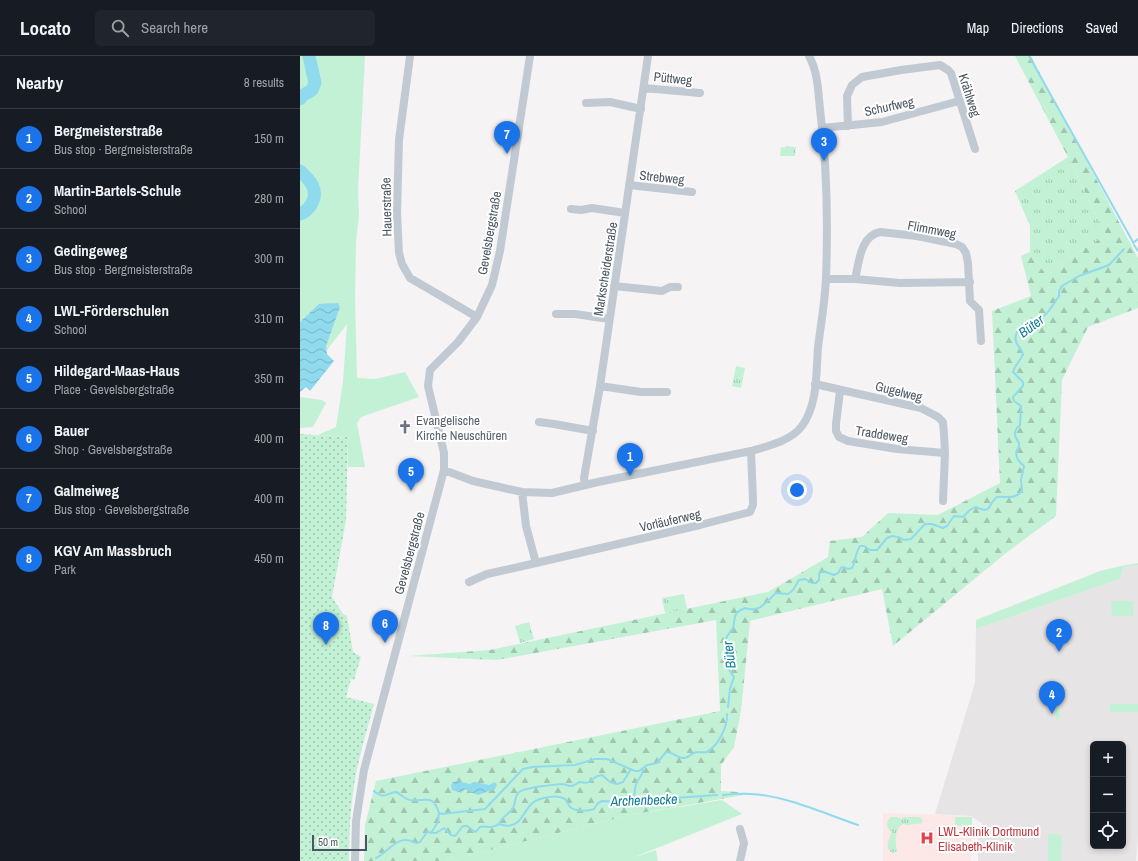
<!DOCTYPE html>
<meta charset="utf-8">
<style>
:root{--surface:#171b24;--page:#20242c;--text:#f1f3f6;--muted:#9ea1a6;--line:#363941;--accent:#1a73e8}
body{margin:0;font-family:"Archivo Narrow",sans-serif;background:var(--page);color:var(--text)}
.controls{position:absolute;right:12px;bottom:12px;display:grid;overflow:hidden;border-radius:6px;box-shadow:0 2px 6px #0003}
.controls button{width:36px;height:36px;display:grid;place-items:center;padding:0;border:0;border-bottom:1px solid var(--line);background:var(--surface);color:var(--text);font:20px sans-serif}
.scale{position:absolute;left:12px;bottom:10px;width:55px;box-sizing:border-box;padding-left:4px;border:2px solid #4a5661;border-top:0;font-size:11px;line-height:14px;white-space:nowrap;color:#4a5661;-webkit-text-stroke:3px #fff;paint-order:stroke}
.you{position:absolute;left:497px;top:434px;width:14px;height:14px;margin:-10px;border:3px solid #fff;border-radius:50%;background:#1a73e8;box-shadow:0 0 0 6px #1a73e833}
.badge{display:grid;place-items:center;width:26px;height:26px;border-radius:50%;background:var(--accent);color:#fff;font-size:13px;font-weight:700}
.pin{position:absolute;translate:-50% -33px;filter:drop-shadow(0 1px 2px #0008)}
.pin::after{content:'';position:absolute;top:21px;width:14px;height:12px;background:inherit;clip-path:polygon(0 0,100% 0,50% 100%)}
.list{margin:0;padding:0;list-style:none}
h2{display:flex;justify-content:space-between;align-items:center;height:52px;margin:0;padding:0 16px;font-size:17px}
h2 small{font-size:13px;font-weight:400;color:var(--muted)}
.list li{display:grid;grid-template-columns:26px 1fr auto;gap:12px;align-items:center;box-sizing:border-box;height:60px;padding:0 16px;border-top:1px solid var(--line)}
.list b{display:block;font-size:15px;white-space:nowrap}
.list p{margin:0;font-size:13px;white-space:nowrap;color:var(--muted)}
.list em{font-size:13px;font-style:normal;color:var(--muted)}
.icon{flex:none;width:22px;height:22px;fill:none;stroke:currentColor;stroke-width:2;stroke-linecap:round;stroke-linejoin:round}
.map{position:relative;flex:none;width:838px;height:805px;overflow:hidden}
header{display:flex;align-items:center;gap:24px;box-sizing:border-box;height:56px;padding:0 20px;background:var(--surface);border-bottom:1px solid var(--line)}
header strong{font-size:19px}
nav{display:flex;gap:22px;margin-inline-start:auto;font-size:14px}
.search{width:280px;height:36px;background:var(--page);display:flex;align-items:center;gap:10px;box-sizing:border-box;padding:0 14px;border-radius:6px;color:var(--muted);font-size:15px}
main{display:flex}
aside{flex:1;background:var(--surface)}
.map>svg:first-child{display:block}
</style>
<header>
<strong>Locato</strong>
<div class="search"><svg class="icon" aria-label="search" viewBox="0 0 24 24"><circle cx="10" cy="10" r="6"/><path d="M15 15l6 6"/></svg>Search here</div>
<nav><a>Map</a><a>Directions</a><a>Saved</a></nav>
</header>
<main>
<aside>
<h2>Nearby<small>8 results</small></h2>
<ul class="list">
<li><span class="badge">1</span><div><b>Bergmeisterstraße</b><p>Bus stop · Bergmeisterstraße</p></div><em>150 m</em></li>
<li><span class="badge">2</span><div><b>Martin-Bartels-Schule</b><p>School</p></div><em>280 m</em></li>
<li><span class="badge">3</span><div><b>Gedingeweg</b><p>Bus stop · Bergmeisterstraße</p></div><em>300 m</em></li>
<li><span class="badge">4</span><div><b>LWL-Förderschulen</b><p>School</p></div><em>310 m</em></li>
<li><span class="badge">5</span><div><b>Hildegard-Maas-Haus</b><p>Place · Gevelsbergstraße</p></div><em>350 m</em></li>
<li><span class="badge">6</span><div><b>Bauer</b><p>Shop · Gevelsbergstraße</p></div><em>400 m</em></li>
<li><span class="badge">7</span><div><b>Galmeiweg</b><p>Bus stop · Gevelsbergstraße</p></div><em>400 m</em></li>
<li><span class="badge">8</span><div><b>KGV Am Massbruch</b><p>Park</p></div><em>450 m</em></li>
</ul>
</aside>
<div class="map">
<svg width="838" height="805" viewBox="0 0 838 805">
<defs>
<pattern id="forest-firs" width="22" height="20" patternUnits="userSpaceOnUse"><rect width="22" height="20" fill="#c3f1d5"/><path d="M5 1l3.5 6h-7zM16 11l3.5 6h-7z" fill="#a0c6b0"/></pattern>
<pattern id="park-tufts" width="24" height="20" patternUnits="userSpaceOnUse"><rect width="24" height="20" fill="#c3f1d5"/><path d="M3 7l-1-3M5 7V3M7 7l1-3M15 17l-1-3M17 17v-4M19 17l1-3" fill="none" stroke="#a0c6b0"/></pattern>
<pattern id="garden-dots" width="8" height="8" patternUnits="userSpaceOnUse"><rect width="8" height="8" fill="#c3f1d5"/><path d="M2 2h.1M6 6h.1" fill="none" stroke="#a0c6b0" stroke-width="1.8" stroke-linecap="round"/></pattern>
<pattern id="water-waves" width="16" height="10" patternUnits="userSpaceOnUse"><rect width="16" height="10" fill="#90daee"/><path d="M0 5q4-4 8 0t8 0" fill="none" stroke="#78b4c4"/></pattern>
</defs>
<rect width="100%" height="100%" fill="#f5f3f3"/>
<path fill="#e6e4e5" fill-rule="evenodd" d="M838 509V782L836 805H678V779L683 768 671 760 635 758 675 627 676 573 820 523 824 511ZM793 688H823V790H793Z"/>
<path fill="#fce8e6" d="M583 757 672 760 671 805H583Z"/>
<path fill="#c3f1d5" d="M0 0H65L58 135 59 159 56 186 55 243 57 322 75 323 105 316 119 341 61 361 57 367 65 411H48V381L18 379 36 371 43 326 47 268 0 329Z
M0 332V341L22 344 26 347 13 371 0 372Z
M838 507V509L824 511 820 523 676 573V564L800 515 821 510Z
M811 545H833V560H812Z
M756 646 760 650V661L756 665Z
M810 648H838V656H810Z
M422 744 442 758 332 802 356 794 358 805H146L330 759Z
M655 761H672V770H655Z
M748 778 762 779 761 805H748Z"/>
<path fill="url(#forest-firs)" d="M715 0H731L838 202V252L788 271 762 324 756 460 706 497 593 590 582 533 450 565 441 655 434 691 421 709V735L438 736 444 739 330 759 146 805H64L65 769 76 725 420 655 416 564 197 604 108 600 190 594 468 536 528 501 530 485 562 481 588 457 638 459 700 427 692 255 731 240 721 200 730 196 745 217 806 179 768 101Z"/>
<path fill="url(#park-tufts)" d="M485 90 496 91 495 100H480L481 91 485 92Z
M768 101 806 179 745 217 730 196V170L715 135Z
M436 310 445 312 441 332 432 330Z
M384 538 387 553 365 557 362 542Z
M229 566 234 583 220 587 215 570Z
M591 761H597L601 763 604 761H619L622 763 623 767 608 769 603 768C594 774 595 785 597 795L592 797C584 791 589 783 592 776 586 772 585 766 591 761Z"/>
<path fill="url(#garden-dots)" d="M0 378 48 381 46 464 32 541 43 558 47 560 53 596 61 601 54 624 51 623 46 641 74 648C69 667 63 686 59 704 51 737 49 771 49 805H0Z"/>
<path fill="url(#water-waves)" d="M38 247 40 251 26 290 27 298 34 305 10 335 6 331 0 336V266L19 248Z
M157 725 170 728 175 726 189 729 195 726 197 729 195 733 178 739 165 733 161 737 152 734 151 729 153 726Z"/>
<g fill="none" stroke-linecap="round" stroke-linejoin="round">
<path stroke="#90daee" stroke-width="2" d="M729 0 833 186
M833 187 838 183
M834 189 838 195
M428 651 430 633 434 621C425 608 429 613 432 600 430 595 426 590 426 585 425 580 431 576 433 572 436 562 431 558 445 552 461 557 465 546 476 537L488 538 493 534 499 524 505 523 512 527H516L519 524V518L523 515 534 519 538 517 541 512 543 511 548 513 552 512C556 505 555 497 560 490H564L570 494H577L587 482 592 480 598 481 604 484 611 483 625 468H632L643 472 647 470 654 460 663 461 670 454 675 451 684 454 688 453 693 445 697 441C707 440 714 444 722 435L721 424 724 410C719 406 714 401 717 394 719 390 719 393 719 388 719 384 714 382 715 377 715 373 718 371 720 369 720 367 721 352 721 350L714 345 713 341 723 330V326L713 316 715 311 723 299C721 289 712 289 717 276L726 274 732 271 748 256 759 240V235L762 230 779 220 809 209 824 193
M74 735C85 744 86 737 96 736 101 738 104 743 110 744 125 746 133 737 139 757L142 758 185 753 223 713 232 711 275 709 295 703H307L335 715H339L347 709 357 707 366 696C373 696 377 702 384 702 389 702 390 698 394 697 398 695 403 697 407 696 418 690 428 670 427 658
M423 739C432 738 441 737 451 738 487 740 523 757 558 769
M332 747C336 740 334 734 336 728 338 722 343 720 343 713
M199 768C202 760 210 758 213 752 216 747 214 742 218 737 223 731 254 729 262 728 265 728 268 730 271 730 274 730 277 727 280 726 283 726 286 728 289 726 295 722 294 720 302 719L310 726 317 728 323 726 331 713
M131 777 138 766 139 757
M76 802C91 794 98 777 116 787L120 786 127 776 136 777 144 772 151 779 155 780 163 770H167L175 776C177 775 178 773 180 771 184 769 191 774 199 768 225 777 222 747 240 743 247 741 259 739 265 743 267 745 268 748 270 751 276 756 288 755 294 753L298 747 302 745 335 747 375 742 417 739"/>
<path stroke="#90daee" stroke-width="13" d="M0 43 2 40 12 34 15 27 9 0
M0 115C10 124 19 134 12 147 9 153 5 156 0 158"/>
<path stroke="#c1cad2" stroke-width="8" d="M110 0 99 84 98 120 97 158 99 197 102 208 110 222 177 261
M344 32 400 37
M286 47 310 46 341 53
M548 70 547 40 552 29 562 21 601 14 640 9 648 14 651 17 675 93
M522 72 582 66 659 45
M329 129 392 136
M271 153 281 154 292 152 325 157
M526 223H555L600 227 670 226
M555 223C559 207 560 180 580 176L617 180 656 188 662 191 666 197 668 207 670 245 679 254 681 285
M314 230 362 235 370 231H378
M256 258H275L309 263
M515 328 621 352 638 361 643 366 644 378 645 397 643 445
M300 330 341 336H367
M540 335 536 368V375L539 381 548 385 597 393 645 397
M239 366 254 368 293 375
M144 414 173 425 222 436 252 437 298 426 451 395C468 390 491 385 502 370 518 348 516 317 518 291 521 268 525 245 526 222 528 167 527 108 520 53 518 35 518 16 509 0
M285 429 284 422 300 330 348 0
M222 436 226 470 236 507 400 469 450 456 453 449V444L451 395
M169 526 187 518 236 507
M55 805 56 765 64 714 144 414V397L128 330 130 314 158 286 177 261 192 229 200 195 230 0
M440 805 444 787 440 773"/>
</g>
<defs>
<g id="church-bare" transform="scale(1.08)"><path d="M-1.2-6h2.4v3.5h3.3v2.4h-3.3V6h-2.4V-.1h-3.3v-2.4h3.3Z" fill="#6b7280" stroke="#fff" stroke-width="2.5" paint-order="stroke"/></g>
<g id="hospital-bare" transform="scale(1.08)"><path d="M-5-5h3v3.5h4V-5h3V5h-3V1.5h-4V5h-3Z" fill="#e0444e" stroke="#fff" stroke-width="2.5" paint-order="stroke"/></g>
</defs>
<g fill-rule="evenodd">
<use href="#church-bare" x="105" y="371"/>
<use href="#hospital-bare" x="627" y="782"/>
</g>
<g text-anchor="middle" stroke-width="4" stroke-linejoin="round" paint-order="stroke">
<g font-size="13" fill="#4a5661" stroke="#fff">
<text transform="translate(373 22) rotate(6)" y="5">Püttweg</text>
<text transform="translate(670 39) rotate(72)" y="5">Krählweg</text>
<text transform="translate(589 50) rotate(-12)" y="5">Schurfweg</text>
<text transform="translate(362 121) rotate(6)" y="5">Strebweg</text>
<text transform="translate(86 151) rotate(-91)" y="5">Hauerstraße</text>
<text transform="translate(632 173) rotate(11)" y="5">Flimmweg</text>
<text transform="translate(189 177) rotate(-80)" y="5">Gevelsbergstraße</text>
<text transform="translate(305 213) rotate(-81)" y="5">Markscheiderstraße</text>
<text transform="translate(599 335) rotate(14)" y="5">Gugelweg</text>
<text transform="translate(582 378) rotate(9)" y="5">Traddeweg</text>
<text transform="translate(370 464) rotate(-13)" y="5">Vorläuferweg</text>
<text transform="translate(109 497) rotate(-75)" y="5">Gevelsbergstraße</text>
</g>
<g font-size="13" fill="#5b616d" stroke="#fff" text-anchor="start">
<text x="116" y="369">Evangelische<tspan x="116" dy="15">Kirche Neuschüren</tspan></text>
</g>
<g font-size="13" fill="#be3a42" stroke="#fff" text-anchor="start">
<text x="638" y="780">LWL-Klinik Dortmund<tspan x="638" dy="15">Elisabeth-Klinik</tspan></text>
</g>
<g font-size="14" font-style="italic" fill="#0c7c9b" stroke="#fff">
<text transform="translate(731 270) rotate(-37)" y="5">Büter</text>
<text transform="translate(429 599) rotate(-97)" y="5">Büter</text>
<text transform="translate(344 744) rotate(-2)" y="5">Archenbecke</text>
</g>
</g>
</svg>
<div class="controls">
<button>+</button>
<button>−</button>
<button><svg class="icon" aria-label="locate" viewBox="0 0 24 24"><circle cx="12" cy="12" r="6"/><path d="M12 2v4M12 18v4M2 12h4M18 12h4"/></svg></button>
</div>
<div class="scale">50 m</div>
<div class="you"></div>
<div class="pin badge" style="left:330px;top:420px">1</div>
<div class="pin badge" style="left:759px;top:596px">2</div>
<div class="pin badge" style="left:524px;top:105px">3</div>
<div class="pin badge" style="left:752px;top:658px">4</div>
<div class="pin badge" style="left:111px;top:435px">5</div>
<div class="pin badge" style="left:85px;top:587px">6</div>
<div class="pin badge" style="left:207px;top:98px">7</div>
<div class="pin badge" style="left:26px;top:589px">8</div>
</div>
</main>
